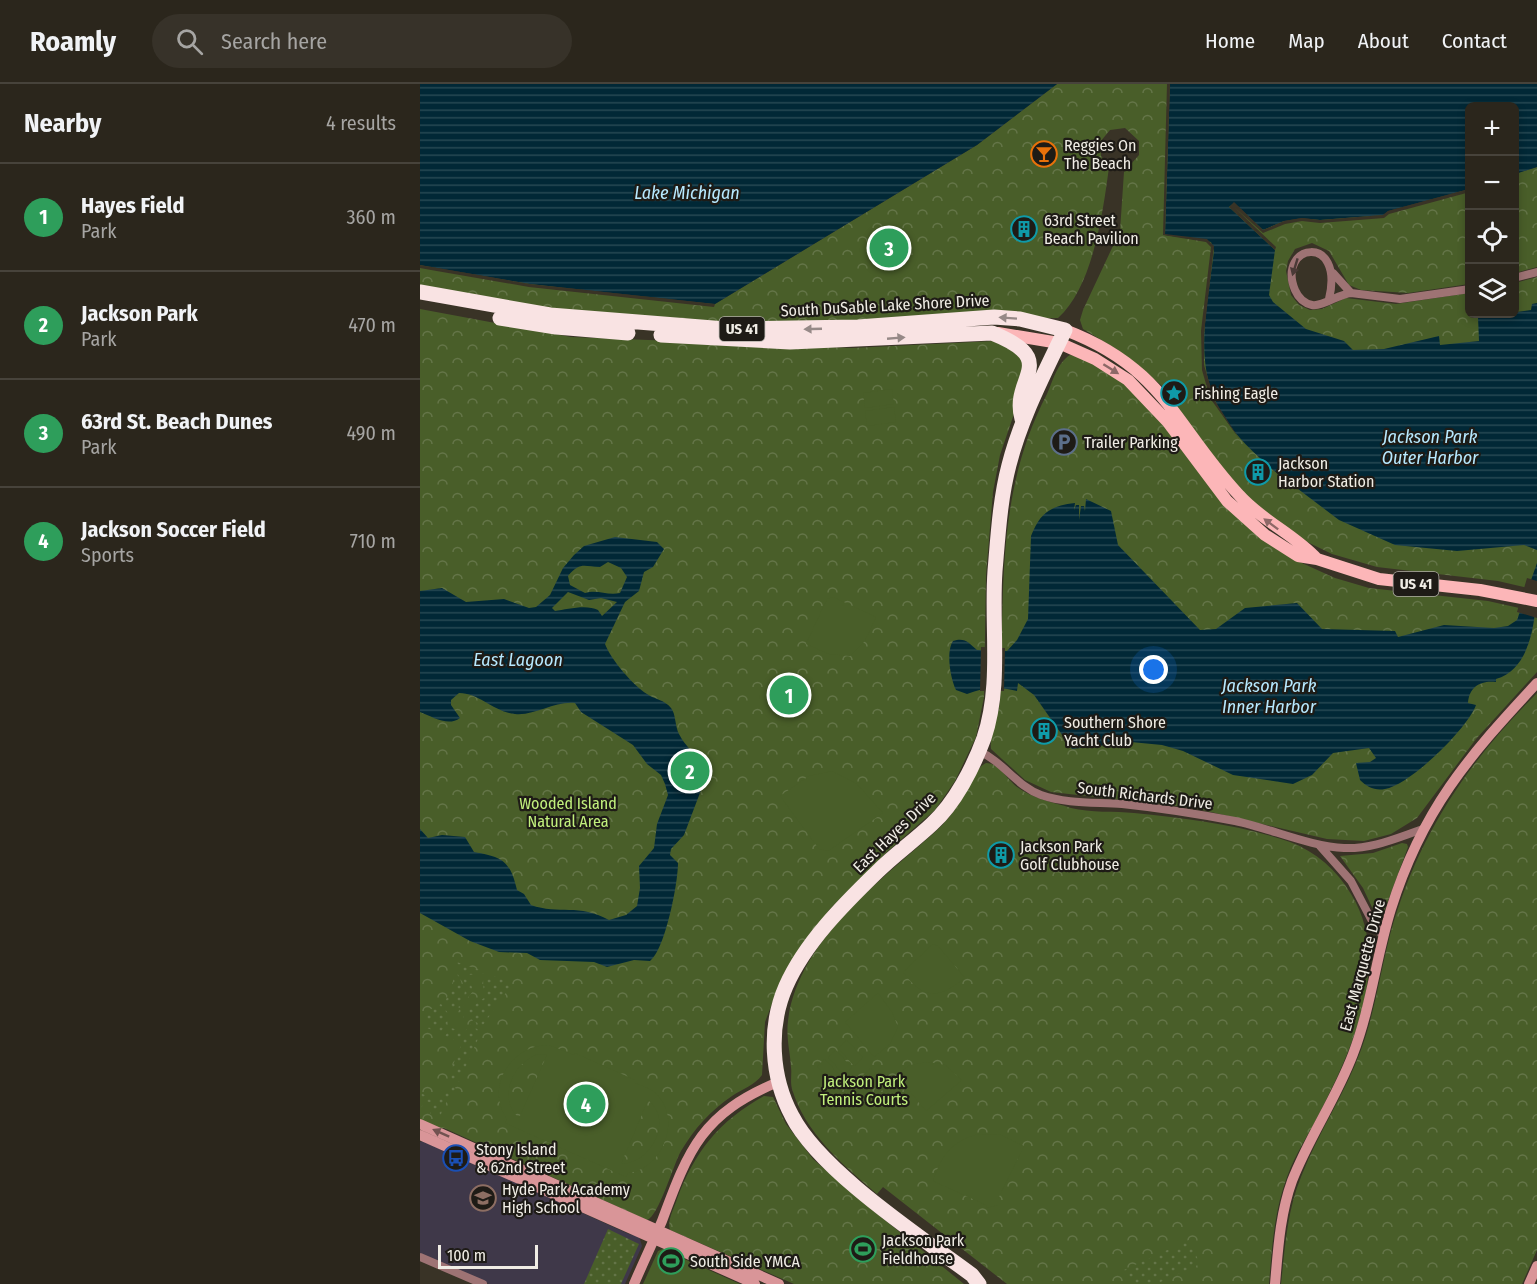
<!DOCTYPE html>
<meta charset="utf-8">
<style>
:root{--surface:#2b261c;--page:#373229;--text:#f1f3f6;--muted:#a6a5a3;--line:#47433b;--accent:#41d4a1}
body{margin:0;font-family:"Fira Sans Condensed",sans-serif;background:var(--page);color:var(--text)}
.controls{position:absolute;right:18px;top:18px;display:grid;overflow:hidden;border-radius:9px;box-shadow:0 3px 9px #0003}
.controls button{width:54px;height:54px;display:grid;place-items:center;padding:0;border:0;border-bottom:2px solid var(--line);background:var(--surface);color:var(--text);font:30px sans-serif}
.scale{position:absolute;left:18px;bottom:15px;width:100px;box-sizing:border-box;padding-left:6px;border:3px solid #f0ede5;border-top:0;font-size:16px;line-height:21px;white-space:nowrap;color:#f0ede5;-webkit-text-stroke:4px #1e1b16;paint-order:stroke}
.you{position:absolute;left:734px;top:586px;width:21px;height:21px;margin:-15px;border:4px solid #fff;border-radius:50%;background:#1a73e8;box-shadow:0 0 0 9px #1a73e833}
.badge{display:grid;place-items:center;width:39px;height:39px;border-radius:50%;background:var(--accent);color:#fff;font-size:20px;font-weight:700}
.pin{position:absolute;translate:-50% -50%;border:3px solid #fff;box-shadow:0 2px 6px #0006}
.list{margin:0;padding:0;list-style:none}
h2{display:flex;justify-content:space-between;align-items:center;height:78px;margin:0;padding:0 24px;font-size:26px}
h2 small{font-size:20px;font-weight:400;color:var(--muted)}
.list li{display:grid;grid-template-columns:39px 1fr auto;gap:18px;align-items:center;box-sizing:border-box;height:108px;padding:0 24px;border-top:2px solid var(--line)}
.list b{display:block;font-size:22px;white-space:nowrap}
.list p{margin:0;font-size:20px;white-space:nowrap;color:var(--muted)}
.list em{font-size:20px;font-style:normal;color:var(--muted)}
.icon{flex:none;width:33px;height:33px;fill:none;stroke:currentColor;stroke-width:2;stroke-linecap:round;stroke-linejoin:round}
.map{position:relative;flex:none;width:1117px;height:1200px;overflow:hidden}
header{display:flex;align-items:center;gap:36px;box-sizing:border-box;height:84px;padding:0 30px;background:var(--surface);border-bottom:2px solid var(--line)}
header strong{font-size:28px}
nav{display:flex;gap:33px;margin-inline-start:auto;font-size:21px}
.search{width:420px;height:54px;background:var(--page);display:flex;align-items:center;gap:15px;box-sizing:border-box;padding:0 21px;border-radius:33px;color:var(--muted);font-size:22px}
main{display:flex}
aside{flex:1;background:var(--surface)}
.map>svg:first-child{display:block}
</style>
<header>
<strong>Roamly</strong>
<div class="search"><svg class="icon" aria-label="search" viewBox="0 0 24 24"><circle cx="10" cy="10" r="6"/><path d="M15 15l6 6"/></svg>Search here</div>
<nav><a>Home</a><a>Map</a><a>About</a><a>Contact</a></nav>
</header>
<main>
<aside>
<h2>Nearby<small>4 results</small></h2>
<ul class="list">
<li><span class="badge" style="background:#2e9e5b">1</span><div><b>Hayes Field</b><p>Park</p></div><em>360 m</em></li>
<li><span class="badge" style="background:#2e9e5b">2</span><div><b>Jackson Park</b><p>Park</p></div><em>470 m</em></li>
<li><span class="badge" style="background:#2e9e5b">3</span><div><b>63rd St. Beach Dunes</b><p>Park</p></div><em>490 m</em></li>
<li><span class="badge" style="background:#2e9e5b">4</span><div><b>Jackson Soccer Field</b><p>Sports</p></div><em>710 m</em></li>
</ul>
</aside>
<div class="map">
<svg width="1117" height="1200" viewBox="0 0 1117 1200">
<defs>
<pattern id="park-crowns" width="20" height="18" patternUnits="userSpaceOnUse" patternTransform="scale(1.5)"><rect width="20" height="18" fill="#495e29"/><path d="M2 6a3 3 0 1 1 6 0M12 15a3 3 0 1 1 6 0" fill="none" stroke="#647548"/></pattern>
<pattern id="garden-dots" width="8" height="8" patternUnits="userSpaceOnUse" patternTransform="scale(1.5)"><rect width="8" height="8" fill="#495e29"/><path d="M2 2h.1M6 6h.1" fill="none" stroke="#647548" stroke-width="1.8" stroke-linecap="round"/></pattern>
<pattern id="water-rules" width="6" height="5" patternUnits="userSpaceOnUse" patternTransform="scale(1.5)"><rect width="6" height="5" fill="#012836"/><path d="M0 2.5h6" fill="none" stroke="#264853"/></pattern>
</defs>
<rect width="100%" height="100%" fill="#393326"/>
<path fill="#3f3849" d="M3 1057 209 1150 219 1152 222 1162 205 1200H69L0 1169V1058Z"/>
<path fill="url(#park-crowns)" d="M637 0H750L748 65 814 118 864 137 963 131 1049 105V200L988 209 941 206 929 201 909 167 892 159 875 165 868 177 866 187 871 211 879 221 890 226 902 225 926 214 976 220 1049 209 1050 230H1094L1095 199 1117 193V506L1078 497 957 483 912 470 871 450 832 420 784 361 741 301 698 266 663 245 660 236 663 226 700 147 704 88 719 71V57L705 44 690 46 680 58 681 72 689 83C683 128 673 203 638 234L303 238 133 225 0 202V181L43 190 193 211 295 220 557 61Z
M1117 83V183L1095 189 1094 90Z
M0 225 151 253 432 264 574 257 605 273 596 324 580 371 573 408 566 491 564 613 556 653 535 697 515 726 468 767 409 826 358 904 345 938 342 991C335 1001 322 1005 312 1012 291 1026 274 1045 261 1067 253 1081 239 1132 227 1136L24 1044 19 1045 0 1036Z
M650 271 661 273 692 290 728 321 793 406 873 475 915 494 949 504 1068 517 1117 528V588L1056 655 997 734 971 750 944 757 907 755 774 724 631 708 605 696 571 665C569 652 579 632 580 616 585 508 575 410 627 310 633 297 637 279 650 271Z
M1117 609V1166L1102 1200H861C865 1164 867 1127 881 1093 898 1049 925 1010 941 966 955 928 960 889 970 851 997 753 1046 680 1117 609Z
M566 679C579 679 587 695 597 703 613 715 633 718 651 724 670 729 695 727 714 729 766 734 821 741 870 758 896 768 917 786 931 810 973 877 932 965 900 1028 889 1050 875 1070 867 1093 854 1127 852 1164 849 1200H587L463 1103 457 1110C423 1081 385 1049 372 1005 370 997 372 990 371 983 370 967 366 954 368 937 378 857 459 798 515 748 525 739 534 728 541 716 548 705 554 685 566 679Z
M982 759 987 760 988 763 962 833 957 834 943 804 920 772 953 769Z
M344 1012 353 1013 366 1040 393 1075 435 1112 544 1200H374L250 1146C247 1136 254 1125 257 1115 275 1067 299 1037 344 1012Z"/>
<path fill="url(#garden-dots)" d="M28 875 68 889 48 891 53 907 43 920 44 934 37 931C49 903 49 896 28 875Z
M34 886C46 896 45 921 32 931L25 918 33 900Z
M74 892 92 900 63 941 53 937 47 927 64 914 63 895Z
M21 920 31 933 20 949 7 944V932L0 935V931Z
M50 940 61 948 39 998 28 993 42 959 25 952 31 944 45 948Z
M31 998 36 1005 23 1023 20 1034 10 1030 12 1019 6 1017 0 1025V1009L17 1016 22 1006 26 1008Z
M188 1145 219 1160 201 1200H164Z
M769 1156 780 1180 736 1200H710L704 1186Z"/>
<path fill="#495e29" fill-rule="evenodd" d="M472 305 474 320 445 324 443 309Z
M474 323 476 338 447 342 445 327Z
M413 513 456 533 445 557 430 572 409 570 386 560 407 515Z
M412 687 437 700 463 729 408 767 399 765 360 712 389 692Z
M513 860 518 862 545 894C518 915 504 916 483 888Z
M458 909 472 928 478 943 470 960 454 973 425 938Z
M427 956 443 974 434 982 418 964Z
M129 961 154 971 155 969 215 996V999C223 1002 233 1005 239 1013 261 1038 241 1086 208 1089L206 1093 85 1039 87 1035C64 1002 93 960 129 961ZM118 970 127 971 99 1034C77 1014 93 979 118 970ZM228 1016C254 1036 231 1080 201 1080Z
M416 966 432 984 424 991 408 973Z
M405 975 421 993 413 1000 397 982Z
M508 978 525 981 542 996 506 1027 476 991 490 981Z
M451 984 467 1002 459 1009 443 991Z
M440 993 456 1011 447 1019 431 1001Z
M429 1003 446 1020 437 1028 421 1010Z
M558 1050 581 1051 604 1062 578 1115V1121L567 1124 566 1121 513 1097C521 1072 532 1057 558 1050Z
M245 1164 251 1169 320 1200H223L238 1167Z"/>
<path fill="url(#water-rules)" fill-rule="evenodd" d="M0 0H637L557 61 295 220 110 200 0 181Z
M750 0H1117V83L1095 90 1094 22H1050L1049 105 968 127 963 131 900 136 882 134 864 137 843 146 814 119 809 123 855 166 849 211 853 218 886 245 924 257 933 266 964 265 1019 252 1020 261 1059 257 1058 233 1111 226 1112 220 1117 219V466L1104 461 1037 467 975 461 919 436 849 383 844 385 839 380 841 375C766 309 783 255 794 167L791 158 745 151Z
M666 415 691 427 698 461 780 546 796 545 825 524 877 519 902 545 975 547 978 553 1024 541 1074 544 1088 542 1097 536 1117 479C1117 520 1117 583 1076 595V598C1062 596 1049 602 1048 619L1056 621C1048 644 990 701 965 705 955 707 947 703 940 696L936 679 950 678 956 674 949 664 913 669 892 691 873 700 813 691 763 667 742 661 711 658 652 665 614 611 598 599 597 607C578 602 564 603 547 610L536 606C530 594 526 567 533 557 545 553 549 559 557 566L587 567 597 556 608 535 611 452C620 429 630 422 655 419L654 426 656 421H659V436L661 422H664L665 427Z
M195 453 237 458 244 465 233 483 224 488 219 507 205 518 185 560C191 576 213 601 227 610 234 615 245 616 251 624 256 630 255 643 259 650 267 666 283 675 286 693L264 751 251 765 250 771 258 779C258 800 245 866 230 877L214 876 187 883 174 878 120 876 107 869 79 868 50 857 0 829V745L8 754 22 751 45 753 54 768C83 773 90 777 97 806L104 810 111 821C139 831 159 819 189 836L206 831 217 822 220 804 219 782 234 764 237 740 248 711 245 700 241 691 227 680 213 661 161 628 155 619C134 617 115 632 95 630 74 628 59 609 39 609L31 616V621L40 634C28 643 13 633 0 628V507L22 504 46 518 84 515 109 524 116 523 130 511 143 484 154 471 164 462ZM188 478 201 484 207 493 200 509C187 512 178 505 165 509L150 501 148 492C161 477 164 483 180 483ZM148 508 169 516 181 514 197 518 182 532 178 526C167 520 147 525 135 527L132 524Z"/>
<path fill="#393326" d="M747 0H750L745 150 787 155 794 162 784 250V281L795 317 820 356 790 314 782 286 781 247 791 163 786 158 743 151Z
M1049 105 1050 108 969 130 964 134 900 139 882 137 865 140 843 149 814 123 856 163 855 166 809 123 814 118 843 146 864 137 882 134 900 136 963 131 968 127Z
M0 181 110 200 295 220 294 223 109 203 11 186 0 184Z
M1107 494 1117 497V534L1097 528Z
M561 563 585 564 584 607H560Z"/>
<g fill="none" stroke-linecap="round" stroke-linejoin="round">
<path stroke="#9e7374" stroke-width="8" d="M1094 194 1117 188
M931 209 980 215 1050 205
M909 215C925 148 856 160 875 206 878 213 883 219 892 221 902 223 919 210 931 209L913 189
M558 667C583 677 596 702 621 711 647 720 675 718 702 720 740 724 778 730 815 737 849 744 892 763 924 764 953 765 976 754 1003 745
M900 762 931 797 953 839 963 852
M0 1173 63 1200"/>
<path stroke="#d99598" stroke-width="10" d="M0 1040 359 1200
M0 1051 335 1200
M214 1200C223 1179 233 1158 242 1137 269 1064 282 1030 358 998
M855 1200C858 1166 860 1130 872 1097 889 1053 916 1015 933 970 951 923 956 873 971 825 1002 726 1048 673 1117 599
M1109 1200 1117 1182"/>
<path stroke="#fcb6b8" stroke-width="12" d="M645 246C745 284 754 341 819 411 842 437 874 450 897 475
M578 249 639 259 675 275 708 296 747 337 807 417 845 451 878 472 897 475 959 495 1060 506 1117 517"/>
<path stroke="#f9e3e3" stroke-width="15" d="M0 208 130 231 306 245 438 243 574 233 600 235 645 246C624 290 601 334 589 381 580 415 578 452 575 487 571 542 582 601 564 654 553 684 535 719 512 740 494 757 474 771 457 788 423 821 385 859 366 902 348 943 351 993 372 1032 400 1087 501 1153 552 1191L559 1200
M80 234 136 243 208 249
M241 251 370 258 572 249C642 277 590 293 602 335"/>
</g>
<defs><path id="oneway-solid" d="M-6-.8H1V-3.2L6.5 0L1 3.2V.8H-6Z" transform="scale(1.5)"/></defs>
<use fill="#4b3a37" href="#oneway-solid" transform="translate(875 183) rotate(107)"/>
<g fill="#968987">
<use href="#oneway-solid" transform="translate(588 234) rotate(-176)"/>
<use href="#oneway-solid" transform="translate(393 245) rotate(178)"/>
<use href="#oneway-solid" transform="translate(476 254) rotate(-5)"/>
</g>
<g fill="#8d6867">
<use href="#oneway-solid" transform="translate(691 285) rotate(32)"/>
<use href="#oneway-solid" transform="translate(851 440) rotate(-143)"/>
</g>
<use fill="#725250" href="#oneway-solid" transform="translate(21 1049) rotate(-156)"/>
<defs>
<g id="bar-ring" transform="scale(1.35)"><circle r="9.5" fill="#1e1b16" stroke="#e8710a" stroke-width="1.5"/><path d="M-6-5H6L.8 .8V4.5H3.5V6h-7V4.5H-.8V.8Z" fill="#e8710a"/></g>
<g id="building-ring" transform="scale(1.35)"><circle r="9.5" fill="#1e1b16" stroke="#0f9aa8" stroke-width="1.5"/><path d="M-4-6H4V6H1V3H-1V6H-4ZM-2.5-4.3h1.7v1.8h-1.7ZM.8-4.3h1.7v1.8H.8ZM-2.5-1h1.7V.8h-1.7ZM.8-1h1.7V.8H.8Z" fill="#0f9aa8"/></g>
<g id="sight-ring" transform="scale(1.35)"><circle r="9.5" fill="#1e1b16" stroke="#0f9aa8" stroke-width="1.5"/><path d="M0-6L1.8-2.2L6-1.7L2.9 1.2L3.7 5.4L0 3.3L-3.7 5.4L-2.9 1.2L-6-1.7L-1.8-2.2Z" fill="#0f9aa8"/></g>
<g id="parking-ring" transform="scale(1.35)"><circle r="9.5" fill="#1e1b16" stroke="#5c6f8a" stroke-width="1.5"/><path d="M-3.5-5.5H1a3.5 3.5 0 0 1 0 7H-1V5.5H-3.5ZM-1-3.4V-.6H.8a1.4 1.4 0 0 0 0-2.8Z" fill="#5c6f8a"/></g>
<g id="bus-ring" transform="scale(1.35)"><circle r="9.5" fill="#1e1b16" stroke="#1a4fb4" stroke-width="1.5"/><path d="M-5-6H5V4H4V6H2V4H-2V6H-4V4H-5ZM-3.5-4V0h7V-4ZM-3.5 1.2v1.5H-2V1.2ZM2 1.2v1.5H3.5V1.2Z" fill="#1a4fb4"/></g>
<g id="school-ring" transform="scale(1.35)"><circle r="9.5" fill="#1e1b16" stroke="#8d6e63" stroke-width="1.5"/><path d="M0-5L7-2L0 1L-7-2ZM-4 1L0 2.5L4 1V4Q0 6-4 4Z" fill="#8d6e63"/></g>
<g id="stadium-ring" transform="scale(1.35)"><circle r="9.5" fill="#1e1b16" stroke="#2e9e5b" stroke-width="1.5"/><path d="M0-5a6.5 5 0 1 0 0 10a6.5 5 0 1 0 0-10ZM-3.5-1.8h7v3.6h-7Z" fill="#2e9e5b"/></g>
</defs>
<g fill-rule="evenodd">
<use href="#bar-ring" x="624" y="70"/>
<use href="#building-ring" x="604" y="145"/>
<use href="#sight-ring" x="754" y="309"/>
<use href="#parking-ring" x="644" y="358"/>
<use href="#building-ring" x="838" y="388"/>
<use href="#building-ring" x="624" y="647"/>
<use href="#building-ring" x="581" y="771"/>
<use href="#bus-ring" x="36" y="1074"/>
<use href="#school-ring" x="63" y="1114"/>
<use href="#stadium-ring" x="443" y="1165"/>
<use href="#stadium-ring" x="251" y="1177"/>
</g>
<g text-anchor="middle" stroke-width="4.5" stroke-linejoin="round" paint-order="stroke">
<g fill="#1e1b16" stroke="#b1aea7" stroke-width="1.5">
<rect x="299.5" y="233" width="45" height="24" rx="4.5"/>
<rect x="973.5" y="488" width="45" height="24" rx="4.5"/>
</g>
<g font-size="15" font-weight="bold" fill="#f0ede5">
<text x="322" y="250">US 41</text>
<text x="996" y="505">US 41</text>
</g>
<g font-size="16" fill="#f0ede5" stroke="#1e1b16" text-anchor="start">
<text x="644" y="67">Reggies On<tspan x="644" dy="18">The Beach</tspan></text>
<text x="624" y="142">63rd Street<tspan x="624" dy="18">Beach Pavilion</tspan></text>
<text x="774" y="315">Fishing Eagle</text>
<text x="664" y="364">Trailer Parking</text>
<text x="858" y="385">Jackson<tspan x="858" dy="18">Harbor Station</tspan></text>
<text x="644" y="644">Southern Shore<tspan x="644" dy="18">Yacht Club</tspan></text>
<text x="600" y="768">Jackson Park<tspan x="600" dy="18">Golf Clubhouse</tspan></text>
<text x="56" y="1071">Stony Island<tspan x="56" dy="18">&amp; 62nd Street</tspan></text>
<text x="82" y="1111">Hyde Park Academy<tspan x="82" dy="18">High School</tspan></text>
<text x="462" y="1162">Jackson Park<tspan x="462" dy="18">Fieldhouse</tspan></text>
<text x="270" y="1183">South Side YMCA</text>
</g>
<g font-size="16" fill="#f0ede5" stroke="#1e1b16">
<text transform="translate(465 221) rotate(-3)" y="6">South DuSable Lake Shore Drive</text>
<text transform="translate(725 711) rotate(7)" y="6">South Richards Drive</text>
<text transform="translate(474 748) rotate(-44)" y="6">East Hayes Drive</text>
<text transform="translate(942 881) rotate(-75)" y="6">East Marquette Drive</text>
</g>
<g font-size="16" fill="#c1f07d" stroke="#1e1b16">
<text x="148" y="725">Wooded Island<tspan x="148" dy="18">Natural Area</tspan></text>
<text x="444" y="1003">Jackson Park<tspan x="444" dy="18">Tennis Courts</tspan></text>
</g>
<g font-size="18" font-style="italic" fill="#b6e9ff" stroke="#1e1b16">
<text x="267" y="115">Lake Michigan</text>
<text x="1010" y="359">Jackson Park<tspan x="1010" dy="21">Outer Harbor</tspan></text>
<text x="98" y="582">East Lagoon</text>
<text x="849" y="608">Jackson Park<tspan x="849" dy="21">Inner Harbor</tspan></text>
</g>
</g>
</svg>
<div class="controls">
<button>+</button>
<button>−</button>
<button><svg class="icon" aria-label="locate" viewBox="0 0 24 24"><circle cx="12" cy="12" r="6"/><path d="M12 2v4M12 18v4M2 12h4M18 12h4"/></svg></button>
<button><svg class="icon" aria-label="layers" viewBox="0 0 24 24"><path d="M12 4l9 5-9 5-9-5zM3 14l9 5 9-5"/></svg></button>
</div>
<div class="scale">100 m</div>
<div class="you"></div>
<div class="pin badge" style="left:369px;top:611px;background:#2e9e5b">1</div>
<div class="pin badge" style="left:270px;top:687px;background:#2e9e5b">2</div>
<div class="pin badge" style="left:469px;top:164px;background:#2e9e5b">3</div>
<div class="pin badge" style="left:166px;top:1020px;background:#2e9e5b">4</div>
</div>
</main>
